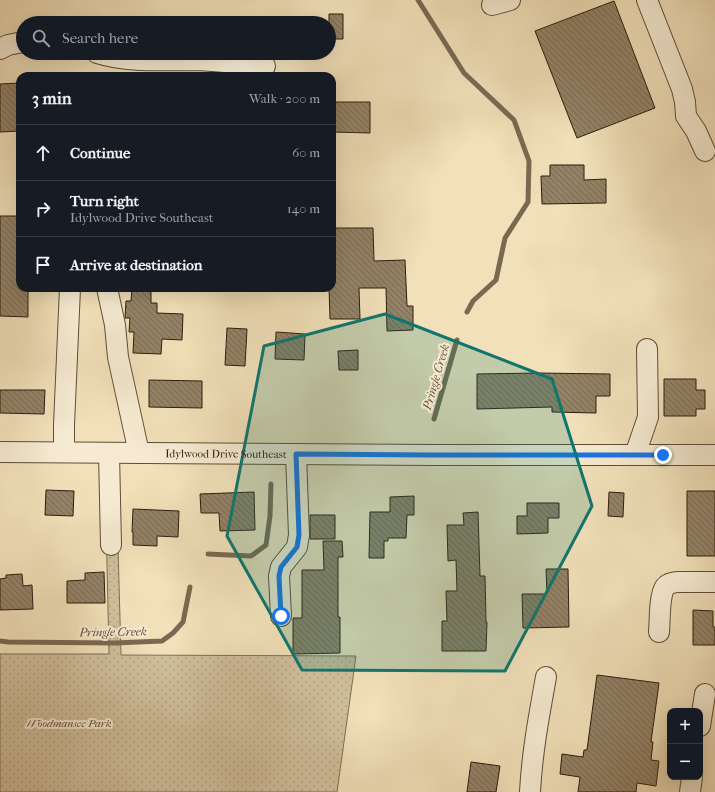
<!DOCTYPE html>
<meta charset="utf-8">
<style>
:root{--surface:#171b24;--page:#242831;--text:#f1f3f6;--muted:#9ea1a6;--line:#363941}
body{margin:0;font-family:"IM FELL French Canon",serif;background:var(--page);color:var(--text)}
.controls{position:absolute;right:12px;bottom:12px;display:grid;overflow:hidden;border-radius:8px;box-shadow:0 4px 16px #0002}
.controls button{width:36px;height:36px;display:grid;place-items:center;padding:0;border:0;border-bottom:1px solid var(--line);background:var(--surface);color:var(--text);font:20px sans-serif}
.stop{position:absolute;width:12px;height:12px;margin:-9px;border:3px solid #1a73e8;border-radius:50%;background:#fff}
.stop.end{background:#1a73e8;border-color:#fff;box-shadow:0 1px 4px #0008}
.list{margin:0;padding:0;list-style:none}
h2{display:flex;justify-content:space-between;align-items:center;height:52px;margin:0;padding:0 16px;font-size:17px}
h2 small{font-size:13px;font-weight:400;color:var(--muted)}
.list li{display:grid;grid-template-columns:26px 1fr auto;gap:12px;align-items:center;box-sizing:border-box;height:56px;padding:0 16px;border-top:1px solid var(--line)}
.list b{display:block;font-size:15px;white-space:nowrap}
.list p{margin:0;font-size:13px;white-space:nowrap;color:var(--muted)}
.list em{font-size:13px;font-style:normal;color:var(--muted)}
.icon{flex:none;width:22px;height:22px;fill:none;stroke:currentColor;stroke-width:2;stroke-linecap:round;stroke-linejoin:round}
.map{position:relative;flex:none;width:715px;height:792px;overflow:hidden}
.search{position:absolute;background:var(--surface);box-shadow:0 4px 16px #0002;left:16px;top:16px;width:320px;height:44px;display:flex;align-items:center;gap:10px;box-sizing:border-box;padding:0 14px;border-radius:22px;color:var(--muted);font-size:15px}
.panel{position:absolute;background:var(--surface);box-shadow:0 4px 16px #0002;left:16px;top:72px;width:320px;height:220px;border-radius:12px}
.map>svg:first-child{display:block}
</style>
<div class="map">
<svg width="715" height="792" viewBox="0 0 715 792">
<defs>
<pattern id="park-dots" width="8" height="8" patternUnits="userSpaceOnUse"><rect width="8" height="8" fill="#d0bf9c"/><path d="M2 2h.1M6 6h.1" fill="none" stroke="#b3a485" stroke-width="1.8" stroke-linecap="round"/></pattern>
<pattern id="building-back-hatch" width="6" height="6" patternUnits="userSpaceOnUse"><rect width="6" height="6" fill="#938266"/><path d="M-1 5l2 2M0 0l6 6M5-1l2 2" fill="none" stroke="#786a52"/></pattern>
</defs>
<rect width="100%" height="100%" fill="#f1e0b9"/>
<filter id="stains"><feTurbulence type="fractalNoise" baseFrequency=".005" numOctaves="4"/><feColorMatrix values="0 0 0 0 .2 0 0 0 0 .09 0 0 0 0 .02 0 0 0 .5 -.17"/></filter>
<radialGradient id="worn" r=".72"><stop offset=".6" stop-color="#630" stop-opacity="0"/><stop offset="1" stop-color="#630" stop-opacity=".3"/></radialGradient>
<path fill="url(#park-dots)" stroke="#7e6e54" d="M105 475H116L121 655 356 656 337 792H0V654H109Z"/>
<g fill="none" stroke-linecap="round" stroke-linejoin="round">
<path stroke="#7a6951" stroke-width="5" d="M418 0 464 73 514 120 529 161 528 202 505 238 496 280 473 301 467 312
M434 419 457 340
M208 554 251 556 266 545 270 516 271 484
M0 641 8 642 115 643 162 641 173 633 183 622 190 587"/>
</g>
<path fill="url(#building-back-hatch)" stroke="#2d1c0d" d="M614 1 655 108 577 138 535 31Z
M329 14H343V39H329Z
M20 83V131L0 132V84Z
M332 102H370V133L332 132Z
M550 165H584V180L606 179V203L542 204 541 176H550Z
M0 216H20V289H28V317L0 316Z
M332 228H373L374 261 405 260 407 306H413V330L387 331 386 288H359L360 319H330L329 288H332Z
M132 288H151V303H157V313L183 314 182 340 162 339 161 354 133 353 134 332H129L130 318H125L126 301H131Z
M227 328 247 329 245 366 225 365Z
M276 332 305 334 304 360 275 359Z
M358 350V370H339L338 351Z
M538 373 610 374V396H596V413L552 412V407L477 409V374Z
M664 379H696V390H705V409H696V416H664Z
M149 380 202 381V408L149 407Z
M0 390H45L44 414 0 413Z
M46 490 74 491 73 516 45 515Z
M687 491H715V556H687Z
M254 492 255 530 220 531 219 513H201L200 494Z
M609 492 624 493 623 517 608 516Z
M414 496V515H407L406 538H388V541H384V558H369L370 512H390V497Z
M527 503H559V518H548V533L517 534V516H527Z
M133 509 179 511 178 537 157 536V546L133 545V532H132Z
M478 512 480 576H485L486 622H487L486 651H442V621H447L446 591H457L456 560 448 561 447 525H464L463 513Z
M310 515H335V539H310Z
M323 541H342L343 557H338V617H340V653L293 654V618H302V570H324Z
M546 569H568L569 627 523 628 522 594H547Z
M104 572 105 603H67V581L85 580V573Z
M22 574 23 586 32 585 33 609 0 610V579L6 578V575Z
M693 610 713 611V627H715V645H693Z
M597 675 659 683 651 742H653L651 760 659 761 656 786 637 783 636 792H578L580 777 560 774 562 754 583 757 584 750H587Z
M471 762 500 766 496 792H467Z"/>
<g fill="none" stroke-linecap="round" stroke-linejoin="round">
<g stroke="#5e4d38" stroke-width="22">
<g id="minor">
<path d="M647 0 682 89 685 102 686 116 696 131 705 151"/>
<path d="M492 5 510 0"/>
<path d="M0 49 8 45 23 42"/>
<path d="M97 53C129 63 163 60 197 60 220 61 242 64 265 66"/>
<path d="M107 288 115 325 118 357 139 453"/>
<path id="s1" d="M0 452 431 455H715"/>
<path d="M64 452V425L70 288"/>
<path d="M109 453 111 545"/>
<path d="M635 455 648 417 647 349"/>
<path d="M281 616 279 576 281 567 297 547 299 535 296 454"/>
<path d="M659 632C660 621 659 596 665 587 668 583 672 583 677 582H715"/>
<path d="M700 726 705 694"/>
<path d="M530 792C532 753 539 716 546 677"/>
<path d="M690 792 692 777"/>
</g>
</g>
<use href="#minor" stroke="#f6ebd2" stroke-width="20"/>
</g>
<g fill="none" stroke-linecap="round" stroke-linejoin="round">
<path stroke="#1a73e8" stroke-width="5" d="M281 616 279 576 281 567 297 547 299 535 296 454 431 455H663"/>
</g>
<path fill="#0f766e" fill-opacity="0.2" stroke="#0f766e" stroke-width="3" stroke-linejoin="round" d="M385 314 552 379 592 506 505 671 302 670 227 536 264 346Z"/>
<g text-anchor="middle" stroke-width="4" stroke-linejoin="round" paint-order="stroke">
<g font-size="11" fill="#2d1c0d" stroke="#f6ebd2">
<text dy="4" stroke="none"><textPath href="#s1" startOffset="226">Idylwood Drive Southeast</textPath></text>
</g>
<g font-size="11" font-style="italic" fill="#5e4d38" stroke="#f6ebd2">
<text x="69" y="727">Woodmansee Park</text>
</g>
<g font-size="12" font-style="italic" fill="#61503b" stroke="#f6ebd2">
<text transform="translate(436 377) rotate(-74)" y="4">Pringle Creek</text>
<text transform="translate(113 632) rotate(-1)" y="4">Pringle Creek</text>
</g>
</g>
<rect width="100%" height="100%" filter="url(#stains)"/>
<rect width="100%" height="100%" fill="url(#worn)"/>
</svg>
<div class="controls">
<button>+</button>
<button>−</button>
</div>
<div class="stop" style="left:281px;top:616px"></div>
<div class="stop end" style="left:663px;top:455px"></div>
<div class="search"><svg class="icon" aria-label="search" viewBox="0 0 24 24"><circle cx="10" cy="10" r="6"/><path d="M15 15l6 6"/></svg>Search here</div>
<section class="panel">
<h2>3 min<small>Walk · 200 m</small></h2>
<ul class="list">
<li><svg class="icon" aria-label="ahead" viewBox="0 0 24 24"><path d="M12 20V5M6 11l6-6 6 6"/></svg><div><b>Continue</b></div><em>60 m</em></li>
<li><svg class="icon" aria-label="right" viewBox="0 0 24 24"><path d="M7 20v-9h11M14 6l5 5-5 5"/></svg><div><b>Turn right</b><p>Idylwood Drive Southeast</p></div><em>140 m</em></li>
<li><svg class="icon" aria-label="arrive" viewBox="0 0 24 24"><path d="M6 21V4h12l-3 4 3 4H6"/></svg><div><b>Arrive at destination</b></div></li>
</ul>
</section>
</div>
